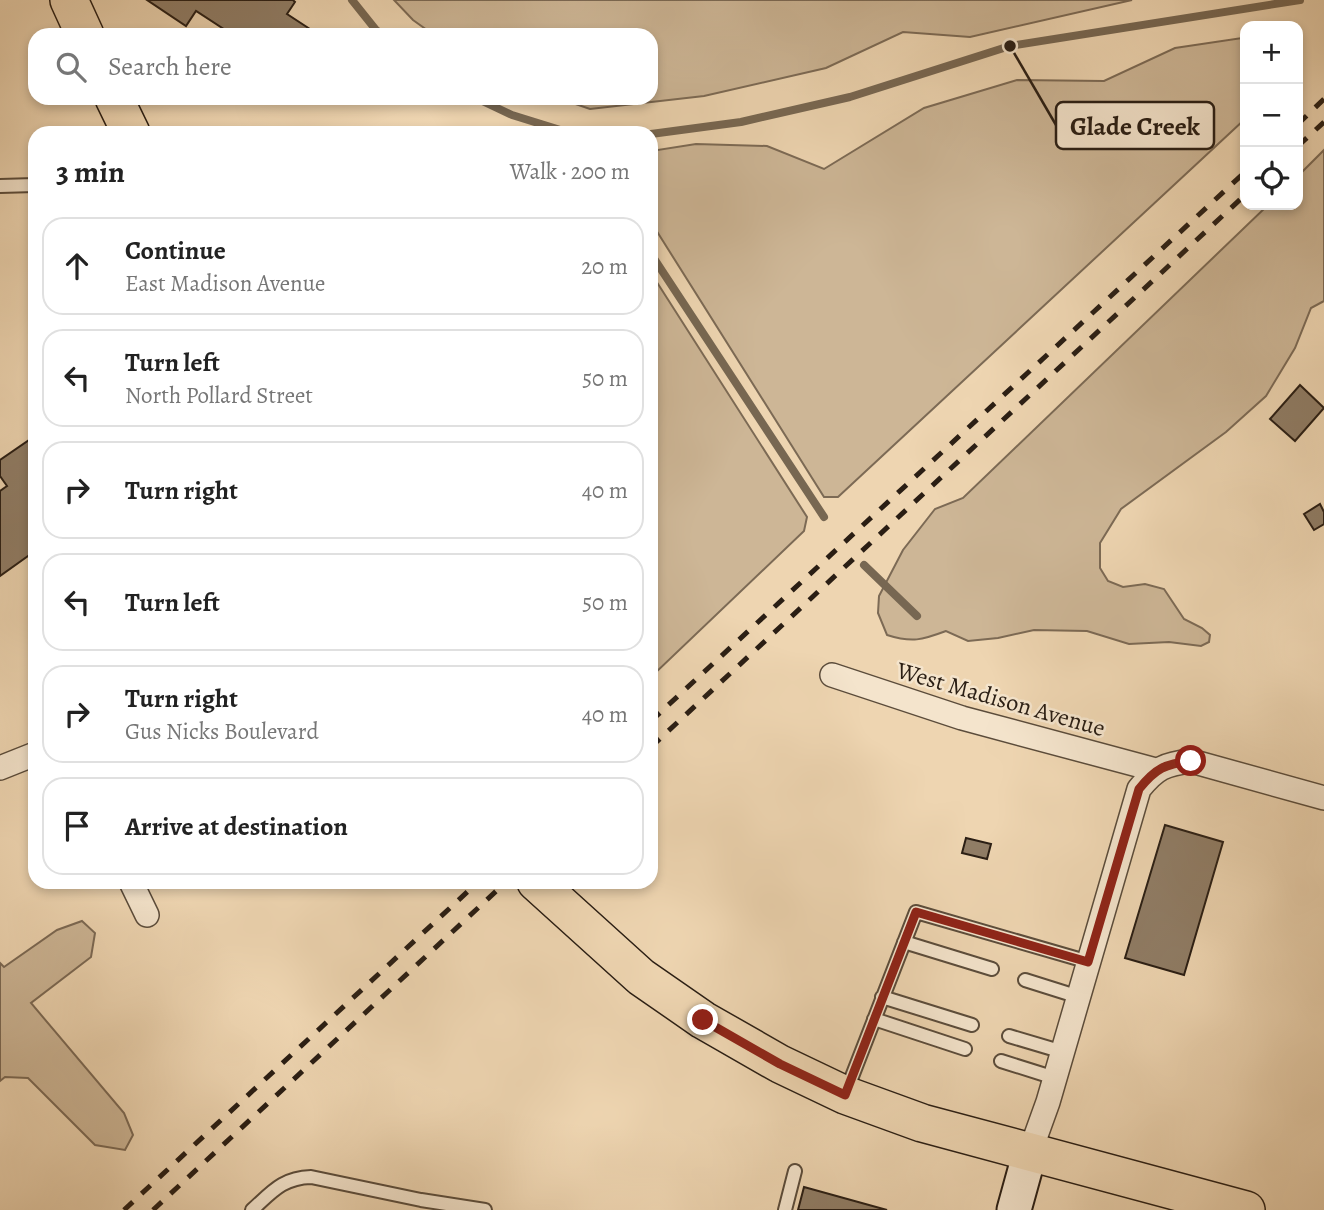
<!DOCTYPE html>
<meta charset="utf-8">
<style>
:root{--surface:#fff;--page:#f2f2f2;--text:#222;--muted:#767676;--line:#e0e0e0}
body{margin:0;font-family:Alegreya,serif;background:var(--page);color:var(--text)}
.controls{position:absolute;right:21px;top:21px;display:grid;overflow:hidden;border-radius:14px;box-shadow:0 4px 10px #0003}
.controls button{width:63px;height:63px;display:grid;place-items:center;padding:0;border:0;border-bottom:2px solid var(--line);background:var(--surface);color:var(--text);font:35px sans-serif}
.stop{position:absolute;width:21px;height:21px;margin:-16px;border:5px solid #8f2418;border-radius:50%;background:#fff}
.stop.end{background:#8f2418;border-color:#fff;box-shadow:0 2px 7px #0008}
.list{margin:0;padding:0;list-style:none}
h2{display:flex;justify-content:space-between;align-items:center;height:91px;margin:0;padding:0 28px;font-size:30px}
h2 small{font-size:23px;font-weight:400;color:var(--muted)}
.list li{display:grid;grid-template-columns:46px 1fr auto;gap:21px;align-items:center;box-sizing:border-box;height:98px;margin:0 14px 14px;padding:0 14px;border:2px solid var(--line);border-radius:21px}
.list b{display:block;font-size:26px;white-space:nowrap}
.list p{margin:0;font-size:23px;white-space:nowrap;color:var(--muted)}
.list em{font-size:23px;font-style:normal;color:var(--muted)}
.icon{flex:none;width:38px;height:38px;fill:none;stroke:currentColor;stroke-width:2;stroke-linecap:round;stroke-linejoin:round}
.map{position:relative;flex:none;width:1324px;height:1210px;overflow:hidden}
.search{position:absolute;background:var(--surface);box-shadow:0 4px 10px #0003;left:28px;top:28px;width:630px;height:77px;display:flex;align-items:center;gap:18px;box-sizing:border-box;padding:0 24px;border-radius:21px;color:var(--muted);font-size:26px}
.panel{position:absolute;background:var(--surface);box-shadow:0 4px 10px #0003;left:28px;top:126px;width:630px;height:763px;border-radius:21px}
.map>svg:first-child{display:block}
</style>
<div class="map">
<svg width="1324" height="1210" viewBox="0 0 1324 1210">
<rect width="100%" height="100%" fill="#eed5b1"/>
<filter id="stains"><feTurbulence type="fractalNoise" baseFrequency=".00286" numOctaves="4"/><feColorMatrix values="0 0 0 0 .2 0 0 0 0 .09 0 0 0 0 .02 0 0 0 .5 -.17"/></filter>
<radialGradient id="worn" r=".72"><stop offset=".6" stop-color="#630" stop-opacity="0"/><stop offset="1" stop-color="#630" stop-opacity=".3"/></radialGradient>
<path fill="#cdb696" stroke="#7c6a55" stroke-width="2" d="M394 0H1132L970 37 903 32 826 68 704 96 590 109 558 98H651V35H434L413 20Z
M1242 38 1245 40V119L838 497H824L651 222V151L696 144 767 146 824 169 924 108 1017 80 1104 81 1175 48Z
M1324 150V301L1311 308 1295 348 1266 396 1226 432 1121 509 1100 543V568L1108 581 1123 587 1145 584 1164 589 1184 619 1202 628 1210 635 1209 642 1201 646 1169 642 1129 644 1087 631 1034 630 998 638 968 641 946 631C922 640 912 643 887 635L878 613 879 596 903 550 935 509 963 498 1268 205H1298V176Z
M651 273 807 517 804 531 651 677Z
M82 921 95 933 91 957 31 1003 124 1113 133 1135 125 1150 95 1145 28 1078 5 1077 0 1081V963L4 967 57 930Z"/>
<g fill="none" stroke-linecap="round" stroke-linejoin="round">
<path stroke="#776752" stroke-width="8" d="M352 0 376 30 383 35
M476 98 512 115 570 133
M651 134 741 122 850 97 1010 46 1300 0
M651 254 824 517
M864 565 917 616"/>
</g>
<path fill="#907d66" stroke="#2a1e14" stroke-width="2" d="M147 0H293L295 2 287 14 319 35H233L196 11 186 26Z
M1300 385 1324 408 1295 441 1270 419Z
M35 436V551L0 576V491L7 486 0 476V460Z
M1320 504 1324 512V524L1314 530 1304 514Z
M1165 825 1223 842 1184 975 1125 958Z
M966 838 991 844 987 859 962 853Z
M804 1187 887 1210H798Z"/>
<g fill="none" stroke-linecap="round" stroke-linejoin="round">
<g stroke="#5b4c3b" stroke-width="16">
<path id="lane" d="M0 186 35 185
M904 942 992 969
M1025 980 1079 997
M882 997 972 1025
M874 1019 965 1049
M1009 1036 1063 1052
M1001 1061 1055 1078
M846 1092 916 912 1089 962
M252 1210C272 1192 282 1178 311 1177L421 1200 485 1210
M785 1210 795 1171"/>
</g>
<g stroke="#5b4c3b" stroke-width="26">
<path id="street" d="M832 675 962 718 1156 770
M0 768 35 754
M131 882 147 915
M1030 1152 1048 1102 1139 789C1156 768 1165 764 1191 761L1324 798"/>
</g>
<g stroke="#2a1e14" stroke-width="37">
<path id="secondary" d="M1014 1210 1030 1152"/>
</g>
<g stroke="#2a1e14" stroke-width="40">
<path id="primary" d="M69 0 85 35
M114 98 131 133
M536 882 641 977 703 1020 780 1064 845 1095 922 1123 1246 1210"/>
</g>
<use href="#lane" stroke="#f4e4cc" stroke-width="12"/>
<use href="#street" stroke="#f4e4cc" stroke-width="23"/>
<use href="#secondary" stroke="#f4e4cc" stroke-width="33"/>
<use href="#primary" stroke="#eed5b1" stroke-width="37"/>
<path stroke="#2a1e14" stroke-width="5" stroke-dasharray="12 12" stroke-linecap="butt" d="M1298 124 1324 99
M1298 146 1324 122
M651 721 1245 172
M651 747 1245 195
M124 1210 478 882
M153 1210 506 882"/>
</g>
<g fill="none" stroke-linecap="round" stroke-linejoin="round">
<path stroke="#8f2418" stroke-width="9" d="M703 1020 780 1064 845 1095 916 912 1088 962 1139 789C1156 768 1165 764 1191 761"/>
</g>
<g text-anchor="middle" stroke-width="5" stroke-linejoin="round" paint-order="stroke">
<g font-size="24" fill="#2a1e14" stroke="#f4e4cc">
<text transform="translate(1001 699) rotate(16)" y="8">West Madison Avenue</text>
</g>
</g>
<path fill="none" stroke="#2a1e14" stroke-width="2.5" d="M1010 46L1056 125"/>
<circle fill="#2a1e14" stroke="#f4e4cc" stroke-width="2.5" cx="1010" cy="46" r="7"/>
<rect fill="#f4e4cc" stroke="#2a1e14" stroke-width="2.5" x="1056" y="102" width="158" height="47" rx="7"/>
<g font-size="26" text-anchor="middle" font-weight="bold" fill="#2a1e14">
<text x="1135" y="135">Glade Creek</text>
</g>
<rect width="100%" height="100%" filter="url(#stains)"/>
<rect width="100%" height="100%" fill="url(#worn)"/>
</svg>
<div class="controls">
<button>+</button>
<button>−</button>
<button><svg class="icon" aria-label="locate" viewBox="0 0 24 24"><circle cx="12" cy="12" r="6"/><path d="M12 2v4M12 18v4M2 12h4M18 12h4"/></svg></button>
</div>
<div class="stop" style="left:1191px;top:761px"></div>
<div class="stop end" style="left:703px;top:1020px"></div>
<div class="search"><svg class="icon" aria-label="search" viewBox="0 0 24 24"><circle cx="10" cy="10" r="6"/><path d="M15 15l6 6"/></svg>Search here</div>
<section class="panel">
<h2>3 min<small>Walk · 200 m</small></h2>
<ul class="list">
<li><svg class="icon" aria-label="ahead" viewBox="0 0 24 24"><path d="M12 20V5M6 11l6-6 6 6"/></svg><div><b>Continue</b><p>East Madison Avenue</p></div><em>20 m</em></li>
<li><svg class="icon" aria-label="left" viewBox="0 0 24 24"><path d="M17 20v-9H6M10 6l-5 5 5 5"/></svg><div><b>Turn left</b><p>North Pollard Street</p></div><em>50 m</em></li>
<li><svg class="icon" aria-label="right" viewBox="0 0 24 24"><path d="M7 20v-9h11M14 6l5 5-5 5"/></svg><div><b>Turn right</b></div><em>40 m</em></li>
<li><svg class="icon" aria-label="left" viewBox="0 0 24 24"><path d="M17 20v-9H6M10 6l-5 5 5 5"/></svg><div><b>Turn left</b></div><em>50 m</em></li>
<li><svg class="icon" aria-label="right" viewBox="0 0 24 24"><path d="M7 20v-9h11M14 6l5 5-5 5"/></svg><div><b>Turn right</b><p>Gus Nicks Boulevard</p></div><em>40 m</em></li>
<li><svg class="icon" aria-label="arrive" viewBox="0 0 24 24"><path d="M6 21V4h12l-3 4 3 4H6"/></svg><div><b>Arrive at destination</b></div></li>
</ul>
</section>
</div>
